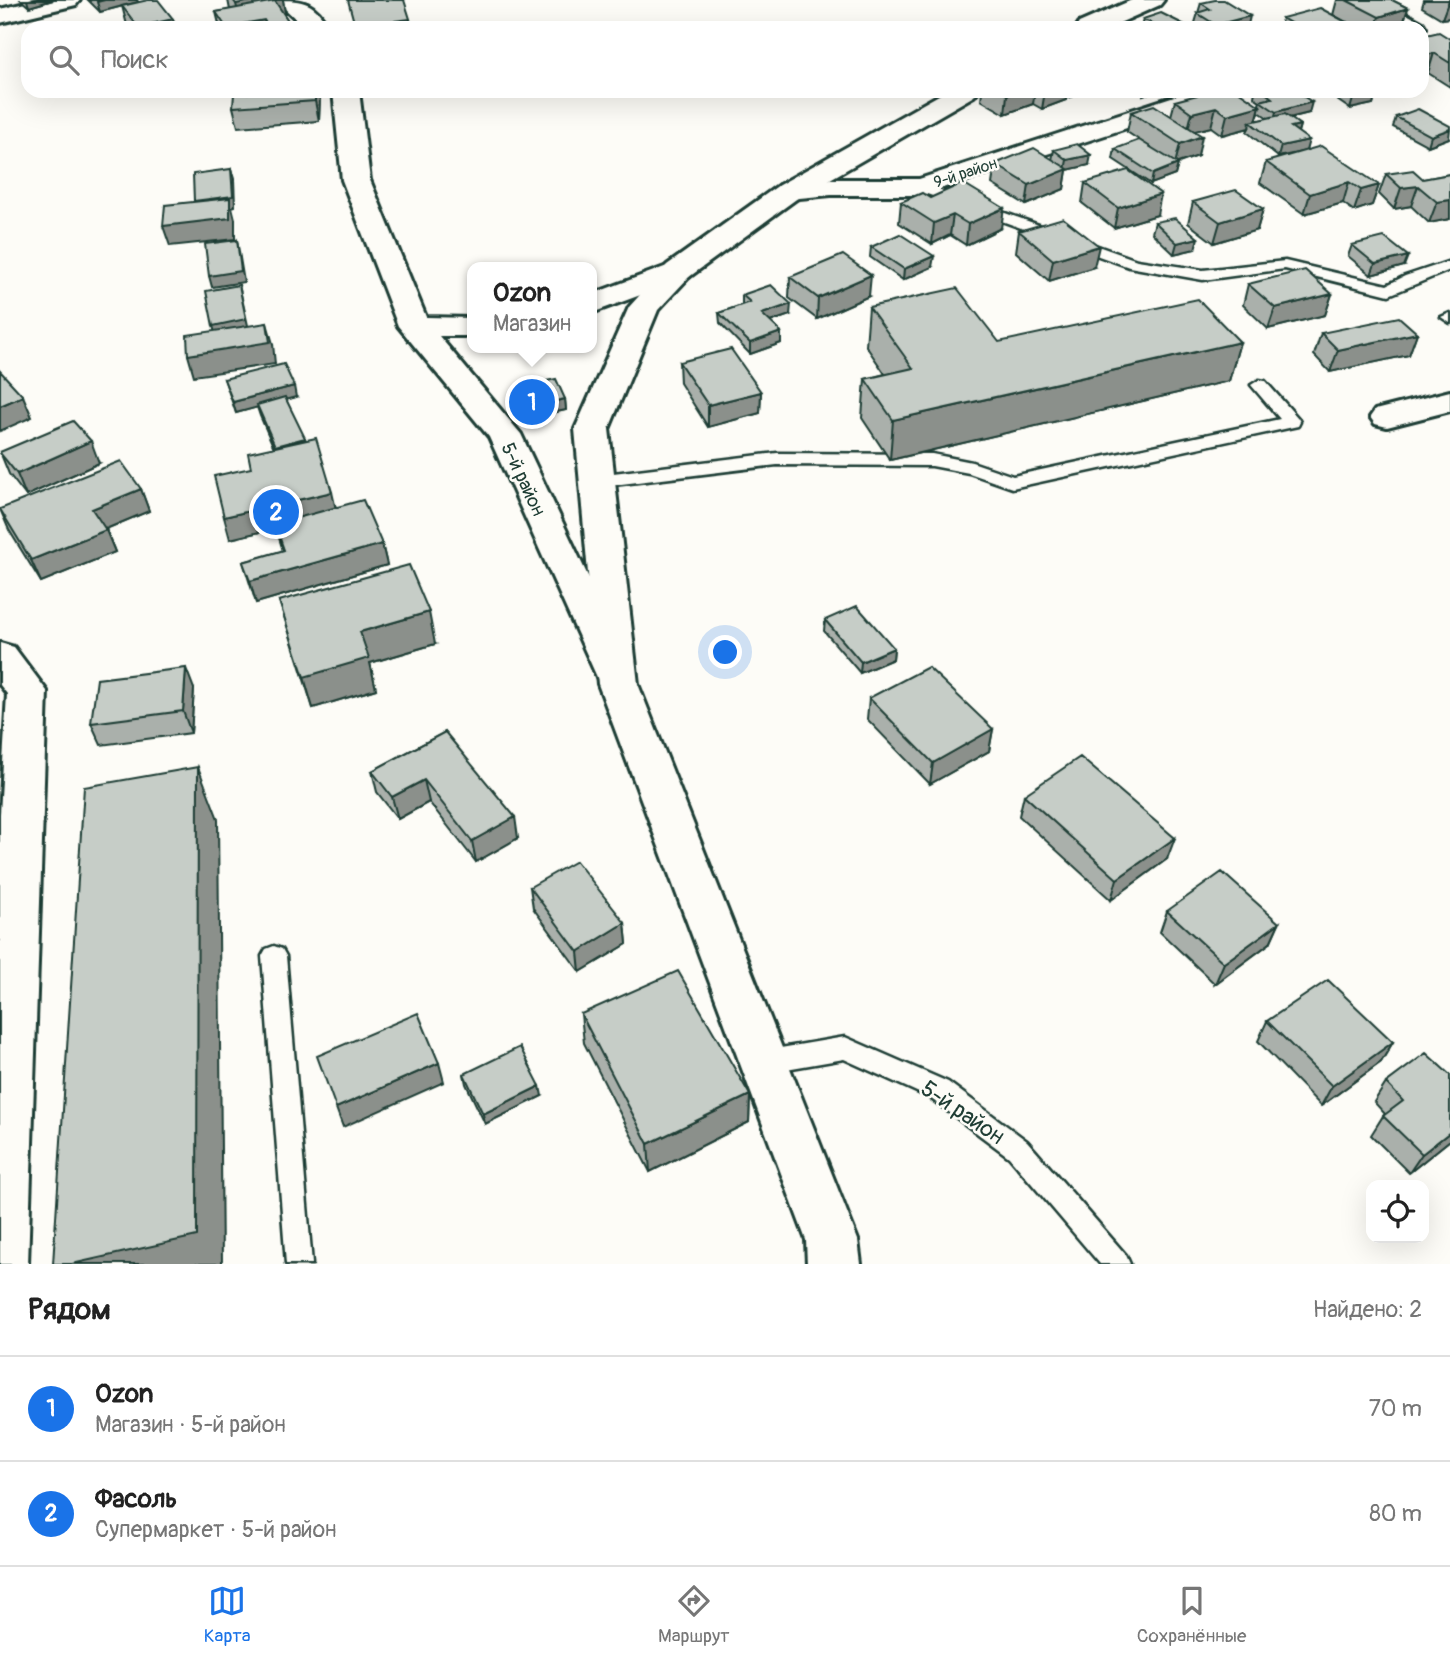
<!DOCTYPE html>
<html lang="ru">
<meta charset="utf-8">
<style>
:root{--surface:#fff;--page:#f6f6f6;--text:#222;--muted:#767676;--line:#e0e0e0;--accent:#1a73e8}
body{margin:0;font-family:Pangolin,sans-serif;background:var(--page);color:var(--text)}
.controls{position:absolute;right:21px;bottom:21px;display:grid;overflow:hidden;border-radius:14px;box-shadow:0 7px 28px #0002}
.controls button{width:63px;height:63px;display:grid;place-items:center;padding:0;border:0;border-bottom:2px solid var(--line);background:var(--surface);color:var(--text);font:35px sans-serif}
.you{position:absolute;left:726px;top:653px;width:24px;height:24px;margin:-18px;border:5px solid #fff;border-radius:50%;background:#1a73e8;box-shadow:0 0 0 10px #1a73e833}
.badge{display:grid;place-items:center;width:46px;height:46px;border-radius:50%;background:var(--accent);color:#fff;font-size:23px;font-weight:700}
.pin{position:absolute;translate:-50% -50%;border:4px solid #fff;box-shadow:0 2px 7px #0006}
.popup{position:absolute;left:467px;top:262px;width:130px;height:91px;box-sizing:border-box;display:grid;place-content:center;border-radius:14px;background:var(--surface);filter:drop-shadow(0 2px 5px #0005);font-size:23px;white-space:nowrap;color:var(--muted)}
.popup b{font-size:26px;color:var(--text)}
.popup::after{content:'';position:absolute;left:50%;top:100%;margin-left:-14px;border:14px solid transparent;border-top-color:var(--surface)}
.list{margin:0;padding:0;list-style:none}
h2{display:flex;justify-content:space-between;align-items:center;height:91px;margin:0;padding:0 28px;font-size:30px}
h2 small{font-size:23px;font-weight:400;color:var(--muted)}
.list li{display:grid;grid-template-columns:46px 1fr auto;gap:21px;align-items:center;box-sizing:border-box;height:105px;padding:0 28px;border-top:2px solid var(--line)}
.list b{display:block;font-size:26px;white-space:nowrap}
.list p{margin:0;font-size:23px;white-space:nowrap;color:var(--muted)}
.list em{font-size:23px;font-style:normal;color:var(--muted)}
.icon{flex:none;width:38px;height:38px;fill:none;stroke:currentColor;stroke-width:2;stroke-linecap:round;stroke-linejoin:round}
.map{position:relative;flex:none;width:1450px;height:1264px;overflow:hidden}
.search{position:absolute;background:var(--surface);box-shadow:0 7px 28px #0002;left:21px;right:21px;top:21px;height:77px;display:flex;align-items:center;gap:18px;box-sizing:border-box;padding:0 24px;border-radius:21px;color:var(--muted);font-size:26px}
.sheet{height:301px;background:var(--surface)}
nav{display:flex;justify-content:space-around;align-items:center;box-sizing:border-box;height:98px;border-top:2px solid var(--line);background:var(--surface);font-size:19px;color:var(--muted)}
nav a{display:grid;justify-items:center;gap:4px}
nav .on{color:var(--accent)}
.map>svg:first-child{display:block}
</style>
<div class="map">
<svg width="1450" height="1264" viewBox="0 0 1450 1264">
<rect width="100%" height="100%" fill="#fdfcf7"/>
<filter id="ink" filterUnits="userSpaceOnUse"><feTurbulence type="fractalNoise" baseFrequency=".0143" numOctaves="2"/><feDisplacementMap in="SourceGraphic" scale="14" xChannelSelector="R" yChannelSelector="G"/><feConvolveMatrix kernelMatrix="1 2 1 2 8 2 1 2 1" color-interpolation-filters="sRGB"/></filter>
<g filter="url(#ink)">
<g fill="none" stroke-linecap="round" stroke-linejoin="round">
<g stroke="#1f3d34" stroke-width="5">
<path id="lane" d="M921 183 1137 260 1203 270 1285 261 1387 285 1405 276 1450 261V270L1389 295 1285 269 1203 280 1129 267 916 190 914 187Z
M1450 313V323L1441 317Z
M1259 380 1265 381 1298 418 1300 422 1298 426 1012 488 969 473 932 466 777 465 597 487 588 481 597 475 777 453 932 454 972 462 1013 476 1280 419 1251 385Z
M274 946 282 949 286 956 312 1264H286L262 956 266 949Z
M845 1037 948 1082 1027 1141 1126 1255 1130 1264H1100L1009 1157 930 1098 844 1059 763 1073 754 1070 751 1062 754 1054 763 1051Z"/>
</g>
<g stroke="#1f3d34" stroke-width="6">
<path id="street" d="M38 0H80L76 5 0 23V9Z
M276 0C304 0 315 2 329 28H305Z
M1351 0H1381L1423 23 1426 28 1422 33V28H1396L1355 5Z
M333 91H359L370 180 426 317 472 318V336H439L521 434 635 676 629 686 615 691 601 686 489 437 398 326 342 180Z
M1190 91H1229L1225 96 921 195H831L789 199 779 197 775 191 779 185 831 179H919Z
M678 262 689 265 693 271 689 277 592 313V294Z
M1450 391V411L1387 427 1375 424 1370 417 1375 410Z
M0 643 14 647 47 691 28 1264H0V814L7 694 0 685Z"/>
</g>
<g stroke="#1f3d34" stroke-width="6">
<path id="secondary" d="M1132 0H1164L1160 5 1108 28H1076L1079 23Z
M946 91H978L974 96 799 197 689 277 658 310 609 429 638 684 858 1240 861 1264H807L806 1240 598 684 575 429 629 307 667 265 779 185Z"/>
</g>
<use href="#lane" fill="#fdfcf7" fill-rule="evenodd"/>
<use href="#street" fill="#fdfcf7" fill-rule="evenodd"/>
<use href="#secondary" fill="#fdfcf7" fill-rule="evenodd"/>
</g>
<path fill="#aab0ab" stroke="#1f3d34" stroke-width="2" fill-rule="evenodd" d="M21 0H53L29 7Z
M88 0H137L138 2 100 12Z
M228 0H283L285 13H283L293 28H220L216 12 230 10Z
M1337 0H1392L1408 8 1402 27 1357 28 1333 15Z
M1424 0H1450L1442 19 1422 7Z
M1201 3 1248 25 1237 28H1204L1195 23Z
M122 6 173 19 175 28H129L127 25Z
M1282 18 1344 28H1280Z
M1143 19 1191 28H1141Z
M1422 36 1450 39V87L1428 73 1422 74Z
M982 91H1087L1068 98 1067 97 1066 100 1042 109 1033 104 1005 114 981 100Z
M1255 91H1295L1309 113 1289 118 1300 125 1298 132 1306 151 1278 157 1247 132 1249 128 1222 135 1211 127 1194 131 1198 156 1176 164H1178L1175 175 1151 184 1113 159 1115 149 1151 148 1127 132 1131 112 1171 116 1175 101 1259 105 1260 101 1254 97ZM1259 112 1268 118 1256 121Z
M1324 91H1372L1376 94 1373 104 1350 109Z
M320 95 319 121 238 127 233 107Z
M1396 117 1449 138 1428 146 1393 127Z
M1054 150 1089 165 1067 170 1064 189 1026 205 992 184 995 164 1052 160Z
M1266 162 1379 185 1372 205 1354 211 1343 203 1304 214 1260 183Z
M1386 174 1423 179 1450 174V219L1429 223 1411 206 1394 209 1379 194Z
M1085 183 1157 215 1114 228 1082 203Z
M930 198 1001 228 966 245 950 235 932 244 899 223 901 202Z
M1193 202 1263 209 1257 230 1214 243 1188 223Z
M1155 222 1195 249 1174 254 1152 233Z
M1019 231 1094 267 1049 281 1016 252Z
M1352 245 1404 266 1371 275 1348 256Z
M871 247 932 267 903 280 870 257Z
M790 277 869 296 817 319 789 298Z
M1248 284 1332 294 1325 315 1268 329 1243 305Z
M742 295 790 315 770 322 781 332V343L750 354 720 323 719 313 742 305Z
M869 307 999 342H1240L1229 381 890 460 862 418 865 379 885 374 866 346Z
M1321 333H1417L1409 355 1330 372 1314 355Z
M679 362 761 392 760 413 708 427 680 383Z
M224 379 296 397 286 400 336 507 382 544 387 565 256 603 243 562 283 551 276 528 230 539 251 468 274 448 260 416 257 407 236 413Z
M519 387 565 399 566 410 528 418 520 397Z
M0 452 99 463 26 496 9 474Z
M141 489 149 511 106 529 115 552 41 582 9 530 0 509Z
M279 601 435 644 370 663 376 689 313 708Z
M825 620 894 648 893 659 860 673 824 631Z
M194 689 191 733 101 745 91 723Z
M869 698 993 729 989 751 930 784 867 719Z
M445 732 518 838 476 862 429 802 398 819 377 792 372 771Z
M1024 795 1167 859 1111 900 1019 816Z
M530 887 625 923 627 944 580 972 533 908Z
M1167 911 1279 923 1270 943 1215 984 1160 932Z
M581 1014 750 1095 749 1122 650 1172 584 1043Z
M1267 1021 1393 1042 1381 1062 1321 1106 1258 1041Z
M464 1074 542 1096 485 1124 466 1084Z
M1386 1083 1450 1140 1409 1173 1371 1135 1383 1116 1385 1114 1374 1102Z"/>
<path fill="#8b908b" stroke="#1f3d34" stroke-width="2" d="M27 0H53L29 7Z
M105 0H137L138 2 100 12 97 2Z
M256 0H283L285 13 241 23 236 4Z
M1449 0H1450V18L1442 19Z
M1408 8 1402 27 1375 28 1379 17Z
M1250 16 1248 25 1237 28H1215L1216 25Z
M173 19 175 28H138V27Z
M410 19 411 28H355V26Z
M264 20 266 28 226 27Z
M1346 22 1344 28H1325Z
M1434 53 1428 73 1422 74V56Z
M315 91H319L320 95 319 121 315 101Z
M1018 91H1035L1033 104 1005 114 1007 95Z
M1045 91H1068L1066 100 1042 109Z
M1069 91H1087L1068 98Z
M1143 91H1155L1143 95Z
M1381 91H1399L1380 95Z
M1376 94 1373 104 1350 109 1353 99Z
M1312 102 1309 113 1273 122 1276 112Z
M1260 106 1255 126 1250 122 1249 128 1222 135 1227 115Z
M1216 107 1211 127 1187 133 1192 113Z
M1300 125 1297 135 1291 127Z
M1450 129 1449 138 1428 146 1431 136Z
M1202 136 1198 156 1175 164 1180 144Z
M1309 140 1306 151 1278 157 1281 146Z
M1091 155 1089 165 1067 170 1064 189 1026 205 1029 185 1065 170 1067 160Z
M1178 164 1175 175 1151 184 1153 174Z
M231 169 234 179 235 206 232 207 235 219V239L170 246 163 226 197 211 194 201Z
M1349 182 1343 203 1304 214 1310 194Z
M1379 185 1372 205 1354 211 1361 190Z
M1418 186 1411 206 1394 209 1401 188Z
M1161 194 1157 215 1114 228 1118 208Z
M1450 200V219L1429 223 1437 202Z
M1004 208 1001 228 966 245 968 224Z
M1263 209 1257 230 1214 243 1220 222Z
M953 215 950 235 932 244 934 223Z
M1198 238 1195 249 1174 254 1177 243Z
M237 240 244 282 212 287 209 276Z
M1099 246 1094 267 1049 281 1053 260Z
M934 256 932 267 903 280 904 269Z
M1408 256 1404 266 1371 275 1375 264Z
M871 275 869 296 817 319 818 298Z
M239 285 249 330 216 336 213 326Z
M1332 294 1325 315 1268 329 1275 308Z
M791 304 790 315 761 325 762 314Z
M267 323 273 344 275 364 194 376 188 355Z
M781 332V343L750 354V343Z
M1417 333 1409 355 1330 372 1338 350Z
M1240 342 1229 381 890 460 893 420Z
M294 386 296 397 236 413 233 402Z
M761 392 760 413 708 427V405Z
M23 396 32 417 0 431V406Z
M565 399 566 410 528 418 527 407Z
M305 438 308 449 275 446Z
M91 441 99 463 26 496 17 474Z
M141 489 149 511 101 531 92 509Z
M332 492 337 514 230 539 224 517Z
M106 530 115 552 41 582 31 560Z
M382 544 387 565 256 603 250 581Z
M429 612 435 644 370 663 376 689 313 708 304 677 360 632Z
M894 648 893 659 860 673 861 662Z
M186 668 194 689 191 733 183 711Z
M993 729 989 751 930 784 933 763Z
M198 767 218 819 222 1264H72Z
M424 780 429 802 398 819 392 797Z
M515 817 518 838 476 862 472 841Z
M1175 838 1167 859 1111 900 1117 879Z
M625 923 627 944 580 972 578 952Z
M1279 923 1270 943 1215 984 1224 963Z
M1393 1042 1381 1062 1321 1106 1332 1086Z
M439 1063 444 1082 343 1127 336 1108Z
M540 1086 542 1096 485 1124 483 1114Z
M750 1095 749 1122 650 1172 648 1144Z
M1450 1132V1140L1409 1173 1422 1154Z"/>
<path fill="#c6cdc7" stroke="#1f3d34" stroke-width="2" d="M148 0H158L173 19 138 27 122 6Z
M233 0H256L236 4Z
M348 0H404L410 19 355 26Z
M1215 0H1224L1250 16 1216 25 1197 13 1210 9 1201 3Z
M1346 0H1392L1408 8 1379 17Z
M275 1 293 28H269L264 20 226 27 216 12Z
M1320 8 1346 22 1325 28H1299L1282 18Z
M1161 13 1191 28H1160L1143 19Z
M1439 32 1450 39V63L1434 53 1422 56V45L1423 44H1422V36Z
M279 91H315V101L233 107 234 94Z
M1001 91H1018L1007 95Z
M1212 91H1238L1260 106 1227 115 1216 107 1192 113 1175 101Z
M1263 91H1295L1312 102 1276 112 1260 101 1272 98Z
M1341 91H1372L1376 94 1353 99Z
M1154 105 1202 136 1180 144 1131 112Z
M1418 109 1450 126V129L1431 136 1396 117Z
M1285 114 1300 125 1291 127 1309 140 1281 146 1250 122Z
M1139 140 1178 164 1153 174 1115 149Z
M1077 144 1091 155 1067 160 1054 150Z
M1321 146 1379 185 1361 190 1349 182 1310 194 1266 162Z
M1034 148 1068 169 1029 185 995 164Z
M231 169 233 196 194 201 193 174Z
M1128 170 1161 194 1118 208 1085 183Z
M1413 170 1423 179 1450 174V200L1437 202 1418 186 1401 188 1386 174Z
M963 183 1004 208 968 224 953 215 934 223 901 202 922 193 930 198Z
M1236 190 1263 209 1220 222 1193 202Z
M230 198V218L163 226 165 205Z
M1063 218 1099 246 1053 260 1019 231Z
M1175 218 1198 238 1177 243 1155 222Z
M900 234 934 256 904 269 871 247Z
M1384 237 1408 256 1375 264 1352 245Z
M237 240 241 271 209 276 205 244Z
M843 255 871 275 818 298 790 277Z
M1305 270 1332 294 1275 308 1248 284Z
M239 285 246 319 213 326 206 291Z
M771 285 791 304 762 314 781 332 750 343 719 313 750 302 742 295Z
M957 288 999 342 1198 299 1240 342 893 420 865 379 913 368 869 307Z
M1399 317 1417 333 1338 350 1321 333Z
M267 323 270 342 188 355 187 335Z
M731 349 761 392 708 405 679 362Z
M284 364 294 386 233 402 224 379Z
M0 371 23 396 0 406Z
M556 379 565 399 527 407 519 387Z
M285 397 305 438 275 446 257 405Z
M73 421 91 441 17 474 0 453V452Z
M316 438 332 492 224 517 214 476 251 468 248 453Z
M121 461 141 489 92 509 106 530 31 560 0 509Z
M363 500 382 544 250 581 243 562 284 550 275 524Z
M409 565 429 612 360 632 369 658 304 677 279 601Z
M857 606 894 648 861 662 825 620Z
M928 667 993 729 933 763 869 698Z
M186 668 183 711 91 723 97 679Z
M445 732 515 817 472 841 424 780 392 797 372 771Z
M1080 757 1175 838 1117 879 1024 795Z
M198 767 197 1236 72 1264H53L84 787Z
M576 861 625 923 578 952 530 887Z
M1222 872 1279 923 1224 963 1167 911Z
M678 971 750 1095 648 1144 581 1014Z
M1328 980 1393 1042 1332 1086 1267 1021Z
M418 1013 439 1063 336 1108 317 1056Z
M520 1047 540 1086 483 1114 464 1074Z
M1426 1053 1450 1075V1132L1422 1154 1383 1116 1403 1101 1386 1083Z"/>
</g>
<g text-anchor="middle" stroke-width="5" stroke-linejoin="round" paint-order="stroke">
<g font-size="16" fill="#1f3d34" stroke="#fdfcf7">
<text transform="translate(965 172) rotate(-18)" y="6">9-й район</text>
</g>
<g font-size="19" fill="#1f3d34" stroke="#fdfcf7">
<text transform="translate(524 479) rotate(65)" y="7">5-й район</text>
</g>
<g font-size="23" fill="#1f3d34" stroke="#fdfcf7">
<text transform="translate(963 1112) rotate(34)" y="8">5-й район</text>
</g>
</g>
</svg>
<div class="controls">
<button><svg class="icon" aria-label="locate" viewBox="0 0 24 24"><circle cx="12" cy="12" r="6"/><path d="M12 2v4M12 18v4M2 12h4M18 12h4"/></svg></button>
</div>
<div class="you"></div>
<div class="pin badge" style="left:532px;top:402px">1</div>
<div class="popup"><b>Ozon</b>Магазин</div>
<div class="pin badge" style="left:276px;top:512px">2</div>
<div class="search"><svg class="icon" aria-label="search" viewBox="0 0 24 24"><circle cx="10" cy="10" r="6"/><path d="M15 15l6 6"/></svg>Поиск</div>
</div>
<section class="sheet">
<h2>Рядом<small>Найдено: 2</small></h2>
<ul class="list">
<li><span class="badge">1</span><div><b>Ozon</b><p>Магазин · 5-й район</p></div><em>70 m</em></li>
<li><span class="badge">2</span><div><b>Фасоль</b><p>Супермаркет · 5-й район</p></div><em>80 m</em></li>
</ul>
</section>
<nav>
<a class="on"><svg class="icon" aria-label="map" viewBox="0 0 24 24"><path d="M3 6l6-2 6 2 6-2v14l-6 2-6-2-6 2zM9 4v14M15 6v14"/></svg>Карта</a>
<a><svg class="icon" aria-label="directions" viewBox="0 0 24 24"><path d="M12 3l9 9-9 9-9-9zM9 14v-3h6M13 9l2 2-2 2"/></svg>Маршрут</a>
<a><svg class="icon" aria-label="saved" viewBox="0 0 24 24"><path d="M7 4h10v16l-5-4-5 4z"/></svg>Сохранённые</a>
</nav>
